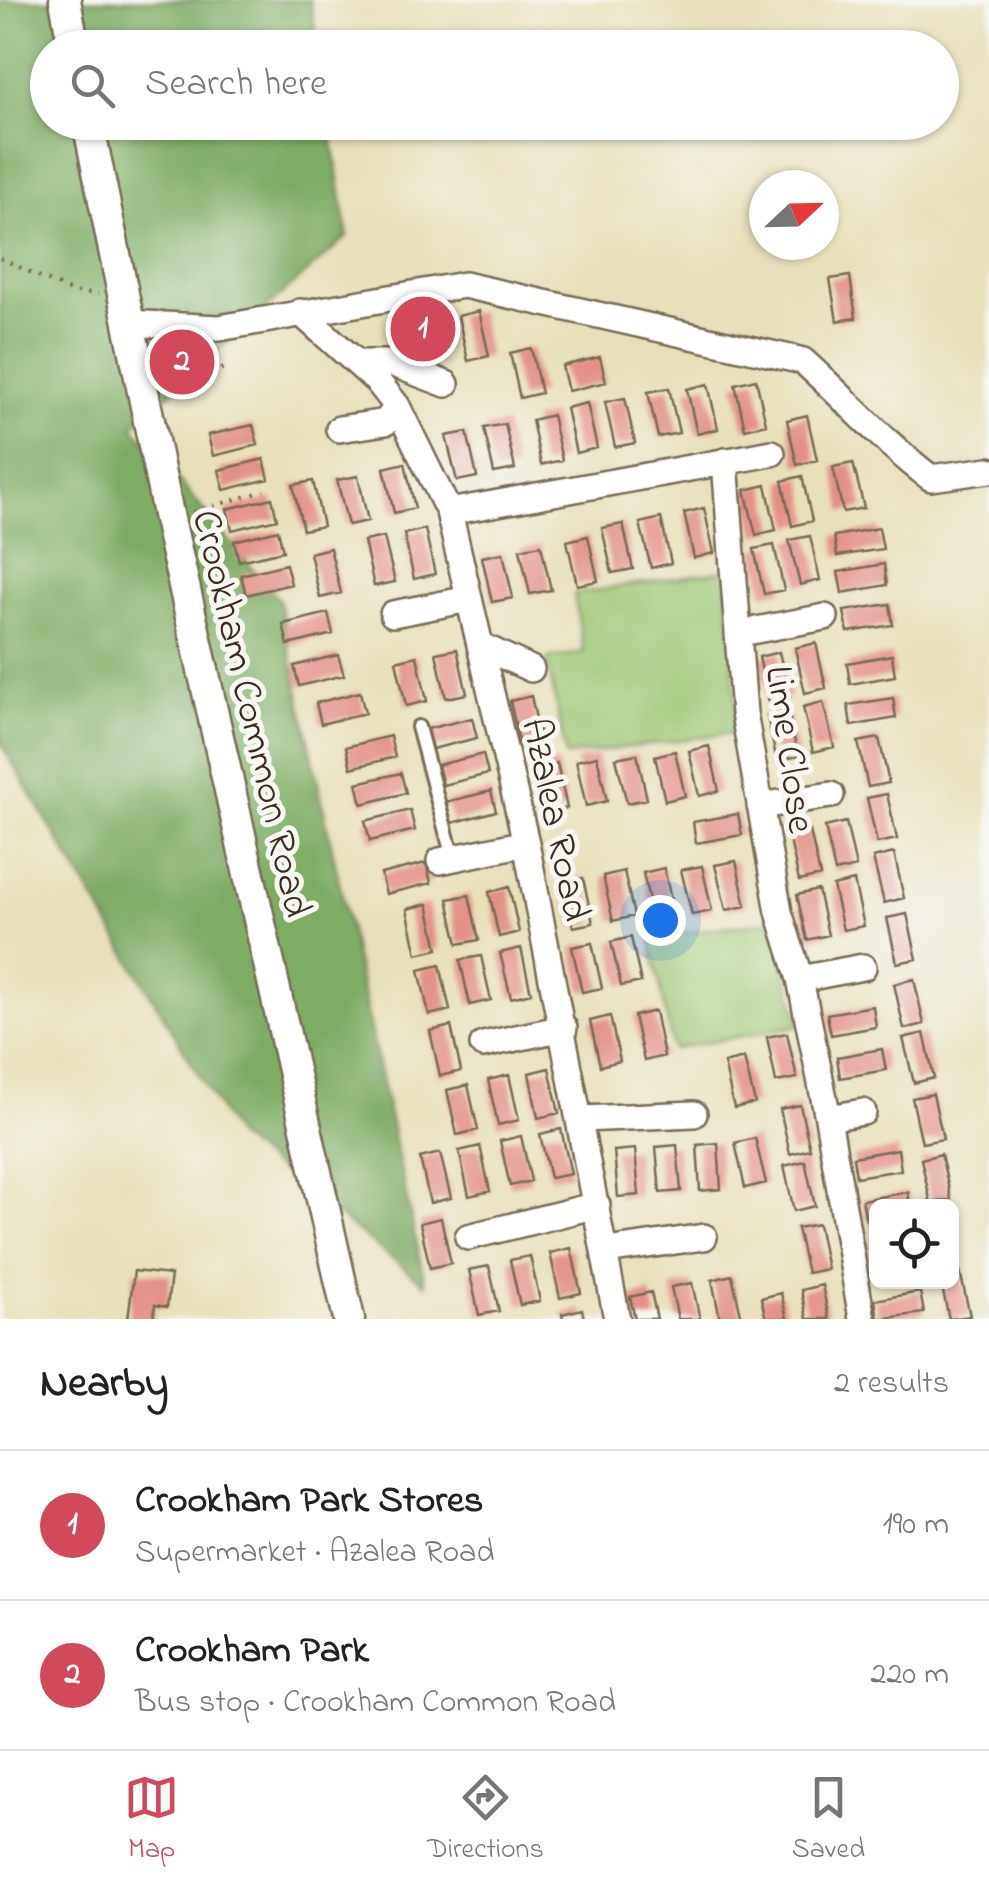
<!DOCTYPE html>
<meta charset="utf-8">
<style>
:root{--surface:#fff;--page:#f6f6f6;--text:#222;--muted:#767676;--line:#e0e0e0;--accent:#d1495b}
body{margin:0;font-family:"Indie Flower",sans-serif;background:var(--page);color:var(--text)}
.controls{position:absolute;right:30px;bottom:30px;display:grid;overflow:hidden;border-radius:15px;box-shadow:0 2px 8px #0004}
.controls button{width:90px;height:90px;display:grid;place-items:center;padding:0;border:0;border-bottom:2px solid var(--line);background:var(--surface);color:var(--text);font:50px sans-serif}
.compass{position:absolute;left:749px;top:170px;width:90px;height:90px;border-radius:50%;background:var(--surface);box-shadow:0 2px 8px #0004;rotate:68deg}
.you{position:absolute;left:660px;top:920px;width:35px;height:35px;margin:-25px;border:8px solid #fff;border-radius:50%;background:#1a73e8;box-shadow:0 0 0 15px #1a73e833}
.badge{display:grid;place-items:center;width:65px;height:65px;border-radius:50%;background:var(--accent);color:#fff;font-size:32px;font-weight:700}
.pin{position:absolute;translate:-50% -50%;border:5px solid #fff;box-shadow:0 2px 10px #0006}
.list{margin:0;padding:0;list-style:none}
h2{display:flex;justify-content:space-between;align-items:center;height:130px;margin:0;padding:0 40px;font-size:42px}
h2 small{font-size:32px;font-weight:400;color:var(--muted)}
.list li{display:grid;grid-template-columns:65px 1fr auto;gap:30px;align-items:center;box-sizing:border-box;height:150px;padding:0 40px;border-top:2px solid var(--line)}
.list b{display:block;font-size:38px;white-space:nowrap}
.list p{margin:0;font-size:32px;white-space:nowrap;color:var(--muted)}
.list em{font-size:32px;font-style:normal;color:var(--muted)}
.icon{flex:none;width:55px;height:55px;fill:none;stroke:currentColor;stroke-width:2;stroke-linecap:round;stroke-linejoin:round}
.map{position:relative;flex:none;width:989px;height:1319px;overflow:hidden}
.search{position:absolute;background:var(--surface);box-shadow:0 2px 8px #0004;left:30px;right:30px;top:30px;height:110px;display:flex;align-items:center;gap:25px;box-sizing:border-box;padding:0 35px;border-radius:55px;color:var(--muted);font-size:38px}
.sheet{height:430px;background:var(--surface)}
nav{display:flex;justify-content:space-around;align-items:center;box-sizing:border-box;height:140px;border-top:2px solid var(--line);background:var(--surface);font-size:28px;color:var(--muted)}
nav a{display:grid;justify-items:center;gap:5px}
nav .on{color:var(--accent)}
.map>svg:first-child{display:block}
</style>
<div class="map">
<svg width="989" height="1319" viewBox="0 0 989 1319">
<rect width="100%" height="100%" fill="#f6f6f2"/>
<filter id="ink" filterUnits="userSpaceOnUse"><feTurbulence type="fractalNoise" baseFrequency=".01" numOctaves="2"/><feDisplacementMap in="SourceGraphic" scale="20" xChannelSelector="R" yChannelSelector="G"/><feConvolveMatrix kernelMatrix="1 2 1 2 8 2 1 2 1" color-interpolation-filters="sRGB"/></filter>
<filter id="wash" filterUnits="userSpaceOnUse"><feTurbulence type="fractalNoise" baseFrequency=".0048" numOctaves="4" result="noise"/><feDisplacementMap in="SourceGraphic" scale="40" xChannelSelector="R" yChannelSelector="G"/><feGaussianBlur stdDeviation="2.25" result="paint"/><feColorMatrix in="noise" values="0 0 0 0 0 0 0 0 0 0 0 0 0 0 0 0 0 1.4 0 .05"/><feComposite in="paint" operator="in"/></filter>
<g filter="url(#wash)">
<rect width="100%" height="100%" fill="#e8e0bb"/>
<path fill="#9fc772" stroke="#6d7848" stroke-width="2.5" d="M726 570 738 732 566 756 547 659 584 652 574 594Z
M770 921 801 1025 673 1049 650 937Z"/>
<path fill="#7fac64" stroke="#5d6b41" stroke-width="2.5" d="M0 0H310L318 47 48 48V122L330 123 348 236 133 426 279 600 425 1284 236 1137 0 742Z"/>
<g id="blocks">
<path fill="#e39089" d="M850 276 856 318 837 321 830 279Z
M433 302 446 348 412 357 399 311Z
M479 311 489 356 468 361 458 316Z
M531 348 541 393 520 398 510 353Z
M600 357 606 382 568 391 562 366Z
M756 379 766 424 745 429 735 384Z
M708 384 718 429 697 434 687 389Z
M669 388 679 433 658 437 648 392Z
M625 398 635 443 615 447 605 402Z
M587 403 597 448 576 453 566 408Z
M552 415 562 460 541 465 532 420Z
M807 415 817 460 797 465 787 420Z
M505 424 515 469 494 473 484 428Z
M253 425 258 445 213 456 208 435Z
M467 432 477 477 457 481 446 436Z
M264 459 269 479 224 490 219 470Z
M405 463 415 508 394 513 384 468Z
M853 463 864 508 843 512 833 467Z
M358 476 368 521 348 525 337 480Z
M802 476 812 521 792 526 782 481Z
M313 481 323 526 303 530 293 485Z
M766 485 776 530 756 535 745 490Z
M272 498 277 519 232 530 227 509Z
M704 508 714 553 694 558 684 513Z
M661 518 671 563 651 568 640 523Z
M623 524 633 569 612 573 602 528Z
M879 528 883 549 837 556 834 536Z
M425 529 435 574 414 579 404 534Z
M278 530 283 551 239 561 234 541Z
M588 536 598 581 577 585 567 541Z
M810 536 820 580 800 585 789 540Z
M384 537 395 582 374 586 364 541Z
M541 545 551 590 530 594 520 549Z
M774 545 784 590 764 594 754 549Z
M330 548 341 593 320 598 310 553Z
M503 553 513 598 492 602 482 557Z
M286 564 291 584 246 595 241 575Z
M884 564 887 585 842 593 838 572Z
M890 604 893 625 848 632 844 611Z
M328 613 333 634 288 645 283 624Z
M816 643 826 688 805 693 795 648Z
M457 649 467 694 446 698 436 653Z
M779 652 790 697 769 702 759 657Z
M338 655 344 675 299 686 294 666Z
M892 655 895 676 850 684 847 663Z
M417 656 427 701 406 706 396 661Z
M360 692 365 713 321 724 316 703Z
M531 696 541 741 520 746 510 701Z
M893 698 896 718 851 726 848 705Z
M823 702 834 747 813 752 803 707Z
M788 711 798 756 777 761 767 716Z
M472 718 477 738 432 749 427 729Z
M390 736 395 757 351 768 346 747Z
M879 738 889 783 868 787 858 742Z
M709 746 719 791 699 796 689 751Z
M675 751 685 796 665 801 655 756Z
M483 754 488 774 443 785 438 765Z
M637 754 647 799 627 803 616 758Z
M597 756 607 801 586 806 576 761Z
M557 763 567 808 546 813 536 768Z
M401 773 406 793 362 804 357 783Z
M491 791 496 811 452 823 446 802Z
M887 794 897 839 877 843 867 798Z
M410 810 415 830 370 841 365 821Z
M738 814 742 835 696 843 693 822Z
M846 822 856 867 835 872 825 827Z
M810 831 820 876 799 881 789 836Z
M894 853 904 898 884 903 873 858Z
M736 861 746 906 726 910 715 865Z
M426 863 431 883 386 894 381 874Z
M702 866 712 911 692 915 681 870Z
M664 868 674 913 653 918 643 873Z
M624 871 634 916 613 921 603 876Z
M583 878 593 923 573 927 563 882Z
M854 881 864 926 843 930 833 886Z
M509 887 519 932 499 937 489 892Z
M818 890 828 935 807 940 797 895Z
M469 895 479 940 458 944 448 899Z
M428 904 438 949 417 954 407 909Z
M907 914 917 959 897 963 887 918Z
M631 937 641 982 621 986 611 942Z
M592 943 602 988 582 992 572 947Z
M521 948 531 993 511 998 500 953Z
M481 956 491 1000 470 1005 460 960Z
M440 965 450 1010 429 1015 419 970Z
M914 979 924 1024 904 1029 894 984Z
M873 1006 876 1027 831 1035 827 1014Z
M655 1011 664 1056 644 1061 634 1016Z
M610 1016 620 1061 600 1066 590 1021Z
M451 1026 461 1071 440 1076 430 1031Z
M787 1033 797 1078 776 1082 767 1037Z
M924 1033 934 1078 914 1083 903 1038Z
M882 1049 886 1070 840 1078 837 1057Z
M744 1058 755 1103 734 1108 724 1063Z
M549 1068 559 1113 538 1118 529 1073Z
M509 1075 519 1120 498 1125 488 1080Z
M468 1085 478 1130 457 1135 447 1090Z
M933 1094 943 1139 922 1143 912 1098Z
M800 1105 810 1149 790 1154 780 1109Z
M561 1129 571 1174 550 1178 540 1134Z
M521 1136 531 1181 510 1186 500 1141Z
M755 1138 766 1183 745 1188 735 1143Z
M718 1143 721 1189 700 1191 697 1145Z
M677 1145 681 1191 660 1193 656 1147Z
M480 1146 490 1191 469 1196 459 1151Z
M635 1149 639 1195 618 1197 614 1151Z
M898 1149 901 1170 856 1177 853 1157Z
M440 1153 451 1198 430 1203 420 1158Z
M941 1154 951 1199 931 1204 921 1159Z
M805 1161 815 1206 794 1211 784 1166Z
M908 1192 910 1206H876V1219L866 1220 862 1200Z
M441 1218 451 1263 430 1268 420 1223Z
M818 1224 827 1269 807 1273 797 1228Z
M952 1231 960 1262 952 1264Z
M571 1248 581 1293 560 1298 550 1253Z
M530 1256 540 1301 520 1305 510 1260Z
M489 1266 499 1311 479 1315 469 1270Z
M134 1271 171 1275 167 1307 155 1305 153 1319H128Z
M960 1271 970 1316 949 1319 941 1282H952V1273Z
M732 1275 742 1319H720L712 1280Z
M692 1283 700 1319H678L671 1287Z
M822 1285 829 1319H807L801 1290Z
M651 1292 657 1319H635L630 1297Z
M920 1292 924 1313 878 1319 875 1300Z
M781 1293 787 1319H766L761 1298Z
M582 1309 584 1319H563L562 1314Z"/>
</g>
</g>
<g filter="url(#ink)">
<use href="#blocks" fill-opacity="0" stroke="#786a55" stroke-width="2.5"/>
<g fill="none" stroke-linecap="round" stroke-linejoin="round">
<g stroke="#786a55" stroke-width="18">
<path id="service" d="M418 727 453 858"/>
</g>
<g stroke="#786a55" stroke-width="30">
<path id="minor" d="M300 312 378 382 397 406 449 512 526 843 617 1319
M127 323 219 328 464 285 803 361C847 400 884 443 931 478L989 470
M357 363H391L446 384
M339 429 386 422 397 406
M725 461 744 713 779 912 800 979 828 1118 862 1319
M449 512 772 453
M393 614 469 599
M740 633 825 617
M480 645 531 669
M760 806 831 795
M440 861 526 843
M800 979 863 967
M483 1045 564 1028
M828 1118 863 1112
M582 1119 694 1114
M468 1237 597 1205
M606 1251 704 1237"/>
</g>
<g stroke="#786a55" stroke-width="35">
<path id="tertiary" d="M65 0 74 48
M88 122 169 519 349 1319"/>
</g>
<path stroke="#786a55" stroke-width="4" stroke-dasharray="2.5 8" stroke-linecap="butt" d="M0 258 70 291 98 294
M170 382 230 367
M193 512 264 491"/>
<use href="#service" stroke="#fff" stroke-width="12"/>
<use href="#minor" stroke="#fff" stroke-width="25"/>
<use href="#tertiary" stroke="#fff" stroke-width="30"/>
</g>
</g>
<g text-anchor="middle" stroke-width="10" stroke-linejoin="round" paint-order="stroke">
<g font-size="40" fill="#3b2a1e" stroke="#f6f6f2">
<text transform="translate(254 713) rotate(77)" y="14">Crookham Common Road</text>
<text transform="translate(792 749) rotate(82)" y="14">Lime Close</text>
<text transform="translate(558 819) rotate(78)" y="14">Azalea Road</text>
</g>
</g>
</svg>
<div class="controls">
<button><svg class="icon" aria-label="locate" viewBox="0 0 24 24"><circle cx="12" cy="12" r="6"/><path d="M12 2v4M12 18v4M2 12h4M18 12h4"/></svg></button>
</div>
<svg class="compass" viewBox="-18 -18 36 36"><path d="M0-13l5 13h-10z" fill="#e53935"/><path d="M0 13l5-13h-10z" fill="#767676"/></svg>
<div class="you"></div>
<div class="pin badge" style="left:423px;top:329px">1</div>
<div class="pin badge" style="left:182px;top:362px">2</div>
<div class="search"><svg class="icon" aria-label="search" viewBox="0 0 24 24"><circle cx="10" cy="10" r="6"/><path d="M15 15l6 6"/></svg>Search here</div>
</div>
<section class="sheet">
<h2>Nearby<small>2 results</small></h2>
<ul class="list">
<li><span class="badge">1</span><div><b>Crookham Park Stores</b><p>Supermarket · Azalea Road</p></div><em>190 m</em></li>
<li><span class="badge">2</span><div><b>Crookham Park</b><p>Bus stop · Crookham Common Road</p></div><em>220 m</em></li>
</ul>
</section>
<nav>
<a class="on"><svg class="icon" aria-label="map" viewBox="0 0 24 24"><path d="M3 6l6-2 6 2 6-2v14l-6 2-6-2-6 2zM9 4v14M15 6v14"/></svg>Map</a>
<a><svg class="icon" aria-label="directions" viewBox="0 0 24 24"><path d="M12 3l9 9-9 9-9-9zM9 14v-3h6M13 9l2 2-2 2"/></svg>Directions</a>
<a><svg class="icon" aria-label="saved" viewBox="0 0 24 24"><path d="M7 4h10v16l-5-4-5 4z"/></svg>Saved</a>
</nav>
